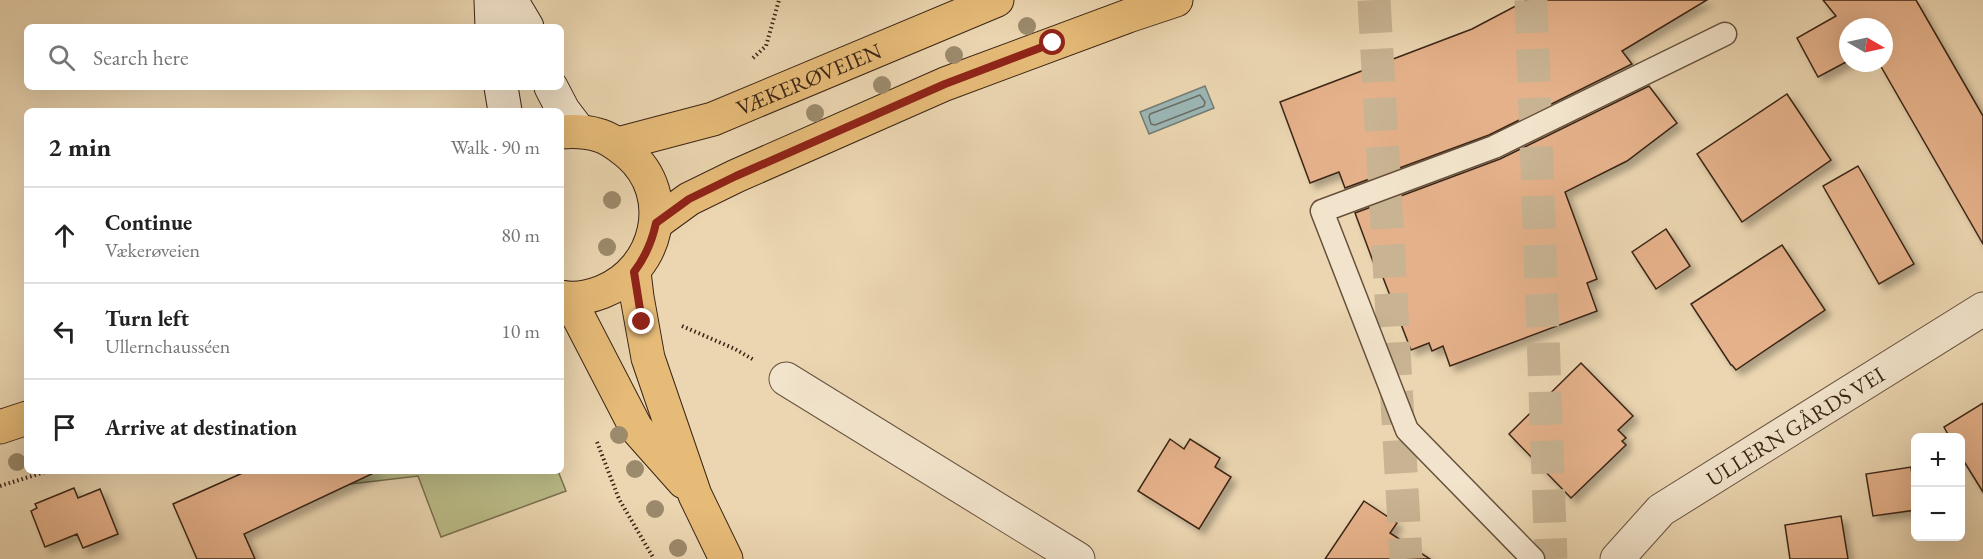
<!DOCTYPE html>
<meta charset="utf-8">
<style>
:root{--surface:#fff;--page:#f6f6f6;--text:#222;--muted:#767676;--line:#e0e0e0}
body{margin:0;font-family:"EB Garamond",serif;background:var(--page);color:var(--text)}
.controls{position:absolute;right:18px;bottom:18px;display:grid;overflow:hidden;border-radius:9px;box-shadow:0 6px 24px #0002}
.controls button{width:54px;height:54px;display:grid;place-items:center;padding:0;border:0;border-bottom:2px solid var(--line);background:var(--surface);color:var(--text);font:30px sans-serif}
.compass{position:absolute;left:1839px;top:18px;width:54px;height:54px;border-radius:50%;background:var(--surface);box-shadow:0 6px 24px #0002;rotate:99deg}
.stop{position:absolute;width:18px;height:18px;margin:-14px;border:4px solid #8f2418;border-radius:50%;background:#fff}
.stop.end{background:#8f2418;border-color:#fff;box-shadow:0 2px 6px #0008}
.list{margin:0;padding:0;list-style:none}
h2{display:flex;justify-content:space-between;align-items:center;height:78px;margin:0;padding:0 24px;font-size:26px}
h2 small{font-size:20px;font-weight:400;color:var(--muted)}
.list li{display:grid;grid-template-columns:39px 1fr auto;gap:18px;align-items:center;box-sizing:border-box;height:96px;padding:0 24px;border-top:2px solid var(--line)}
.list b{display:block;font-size:22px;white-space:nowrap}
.list p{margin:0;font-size:20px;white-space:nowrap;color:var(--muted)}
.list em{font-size:20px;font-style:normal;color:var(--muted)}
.icon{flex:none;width:33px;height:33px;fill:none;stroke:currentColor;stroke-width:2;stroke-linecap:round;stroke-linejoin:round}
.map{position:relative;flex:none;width:1983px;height:559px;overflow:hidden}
.search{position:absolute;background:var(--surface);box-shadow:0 6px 24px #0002;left:24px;top:24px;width:540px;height:66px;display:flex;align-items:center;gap:15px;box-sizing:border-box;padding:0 21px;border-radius:9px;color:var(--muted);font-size:22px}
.panel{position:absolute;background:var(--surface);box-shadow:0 6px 24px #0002;left:24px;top:108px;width:540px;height:366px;border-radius:9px}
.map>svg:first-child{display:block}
</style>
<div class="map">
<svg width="1983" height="559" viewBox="0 0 1983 559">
<defs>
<filter id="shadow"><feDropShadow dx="5.5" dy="5.5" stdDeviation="3" flood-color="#0004"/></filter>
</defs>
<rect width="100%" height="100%" fill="#ebd6b1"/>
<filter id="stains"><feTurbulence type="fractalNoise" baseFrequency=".00333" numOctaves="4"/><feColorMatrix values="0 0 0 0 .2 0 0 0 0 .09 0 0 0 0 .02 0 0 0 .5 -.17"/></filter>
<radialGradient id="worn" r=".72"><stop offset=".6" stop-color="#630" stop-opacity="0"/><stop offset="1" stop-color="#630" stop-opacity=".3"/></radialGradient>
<path fill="#bbbd89" stroke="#7b7150" stroke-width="1.5" d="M264 471H558L566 491 441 537 418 476 283 492Z"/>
<path fill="#9cb7b6" stroke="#757d76" stroke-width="1.5" d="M1205 86 1214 108 1149 134 1140 112Z"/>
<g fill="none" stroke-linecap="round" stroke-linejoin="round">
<path stroke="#6c6e66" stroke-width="1.5" d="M1200 95 1205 102 1204 106 1155 125 1151 124 1149 117 1150 114Z"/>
</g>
<path fill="#e5b18a" stroke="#3b2516" stroke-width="1.5" filter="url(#shadow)" d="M1527 0H1707L1622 51 1632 64 1489 135 1345 188 1339 172 1310 183 1280 102 1472 29Z
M1823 0H1916L1983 116V244L1879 63H1884V27H1848V61L1818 77 1797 38 1836 16Z
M1649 86 1677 123 1627 161 1565 192 1597 279 1587 283 1597 311 1450 366 1443 346 1432 351 1429 343 1411 350 1377 262 1374 264 1355 213 1500 159Z
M1787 94 1831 160 1742 222 1697 154Z
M1858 166 1914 264 1879 284 1823 186Z
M1666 229 1690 266 1656 289 1632 252Z
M1782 245 1825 310 1736 370 1732 365H1731L1691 304Z
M1581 363 1633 416 1618 430 1626 438 1622 441 1626 445 1571 498 1509 434Z
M1983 403V492L1960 455V438H1950L1944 427Z
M1170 439 1184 449 1190 439 1220 458 1215 467 1231 477 1199 529 1138 491Z
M1911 467 1916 510 1873 516 1866 474Z
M247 471H378L244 534 255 559H197L173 504Z
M74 488 78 498 100 489 118 534 83 548 77 534 45 547 31 511 37 508 35 504Z
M1364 501 1397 523 1390 533 1430 559H1325Z
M1841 516 1848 559H1790L1785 525Z"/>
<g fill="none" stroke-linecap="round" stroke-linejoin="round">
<path stroke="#c8b392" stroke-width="33" stroke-dasharray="33 16" stroke-linecap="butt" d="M1374 0 1406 559
M1531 0 1551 559"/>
<g stroke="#67513d" stroke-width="25">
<path id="service" d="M1533 559 1407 430 1322 211 1494 147 1725 34"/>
</g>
<g stroke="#67513d" stroke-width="35">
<g id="minor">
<path d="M786 379 1078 559"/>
<path id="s1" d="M1617 559 1661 510 1983 309"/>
</g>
</g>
<g stroke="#3b2516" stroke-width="35">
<path id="secondary" d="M491 0 492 27
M511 0 527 27
M501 87 505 111
M551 87 563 110 579 131"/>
</g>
<g stroke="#3b2516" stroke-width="35">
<g id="primary">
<path d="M561 132C573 131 585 131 598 135 610 138 619 146 629 154 676 195 658 270 602 292 589 297 574 300 561 297"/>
<path id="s2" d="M618 144 713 119 997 0"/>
<path d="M656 223 689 199 736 176 945 84 1128 16 1176 0"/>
<path d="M634 272 637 297 648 358 695 495 726 559"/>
<path d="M566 298 579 318 636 428 684 482"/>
<path d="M0 427 27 418"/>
</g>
</g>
<path stroke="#3b2516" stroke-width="4" stroke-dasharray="1.5 3" stroke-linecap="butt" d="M753 58 766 46 779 0
M682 326 735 349 754 360
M597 442 619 499 654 559
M0 486 48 471"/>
<use href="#service" stroke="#f2e4cc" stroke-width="22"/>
<use href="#minor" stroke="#f2e4cc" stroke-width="33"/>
<use href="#secondary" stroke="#f2e4cc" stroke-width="33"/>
<use href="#primary" stroke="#e6bb78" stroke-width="33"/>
</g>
<g fill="#9c8a6c">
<circle cx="1027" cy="26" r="9"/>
<circle cx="954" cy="55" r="9"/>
<circle cx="882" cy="85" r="9"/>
<circle cx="815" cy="113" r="9"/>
<circle cx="612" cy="200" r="9"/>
<circle cx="607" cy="247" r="9"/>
<circle cx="619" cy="435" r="9"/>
<circle cx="17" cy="462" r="9"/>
<circle cx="635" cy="469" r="9"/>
<circle cx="655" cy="509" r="9"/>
<circle cx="678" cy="548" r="9"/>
</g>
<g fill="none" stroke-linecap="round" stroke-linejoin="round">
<path stroke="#8f2418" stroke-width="8" d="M642 322 634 272C646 256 652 242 656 223L689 199 736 176 945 84 1053 43"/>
</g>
<g text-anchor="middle" stroke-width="4.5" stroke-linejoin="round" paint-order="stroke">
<g font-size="22" fill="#3b2516" stroke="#f2e4cc">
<text dy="8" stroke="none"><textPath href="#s2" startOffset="202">VÆKERØVEIEN</textPath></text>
<text dy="8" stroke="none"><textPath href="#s1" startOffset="224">ULLERN GÅRDS VEI</textPath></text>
</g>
</g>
<rect width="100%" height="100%" filter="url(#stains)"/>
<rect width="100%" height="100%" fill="url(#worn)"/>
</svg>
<div class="controls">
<button>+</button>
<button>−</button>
</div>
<svg class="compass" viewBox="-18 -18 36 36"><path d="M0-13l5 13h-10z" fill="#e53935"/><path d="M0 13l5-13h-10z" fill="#767676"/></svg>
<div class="stop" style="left:1053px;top:43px"></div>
<div class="stop end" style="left:642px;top:322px"></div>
<div class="search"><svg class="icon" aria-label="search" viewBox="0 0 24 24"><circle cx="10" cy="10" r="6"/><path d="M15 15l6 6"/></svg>Search here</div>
<section class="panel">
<h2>2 min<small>Walk · 90 m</small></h2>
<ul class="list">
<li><svg class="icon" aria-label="ahead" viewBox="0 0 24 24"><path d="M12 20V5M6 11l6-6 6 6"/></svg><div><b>Continue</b><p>Vækerøveien</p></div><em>80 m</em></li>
<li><svg class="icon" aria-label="left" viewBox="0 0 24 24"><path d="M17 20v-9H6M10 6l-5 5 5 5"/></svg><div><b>Turn left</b><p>Ullernchausséen</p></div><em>10 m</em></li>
<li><svg class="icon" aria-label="arrive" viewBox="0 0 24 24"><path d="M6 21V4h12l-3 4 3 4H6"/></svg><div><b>Arrive at destination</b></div></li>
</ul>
</section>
</div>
